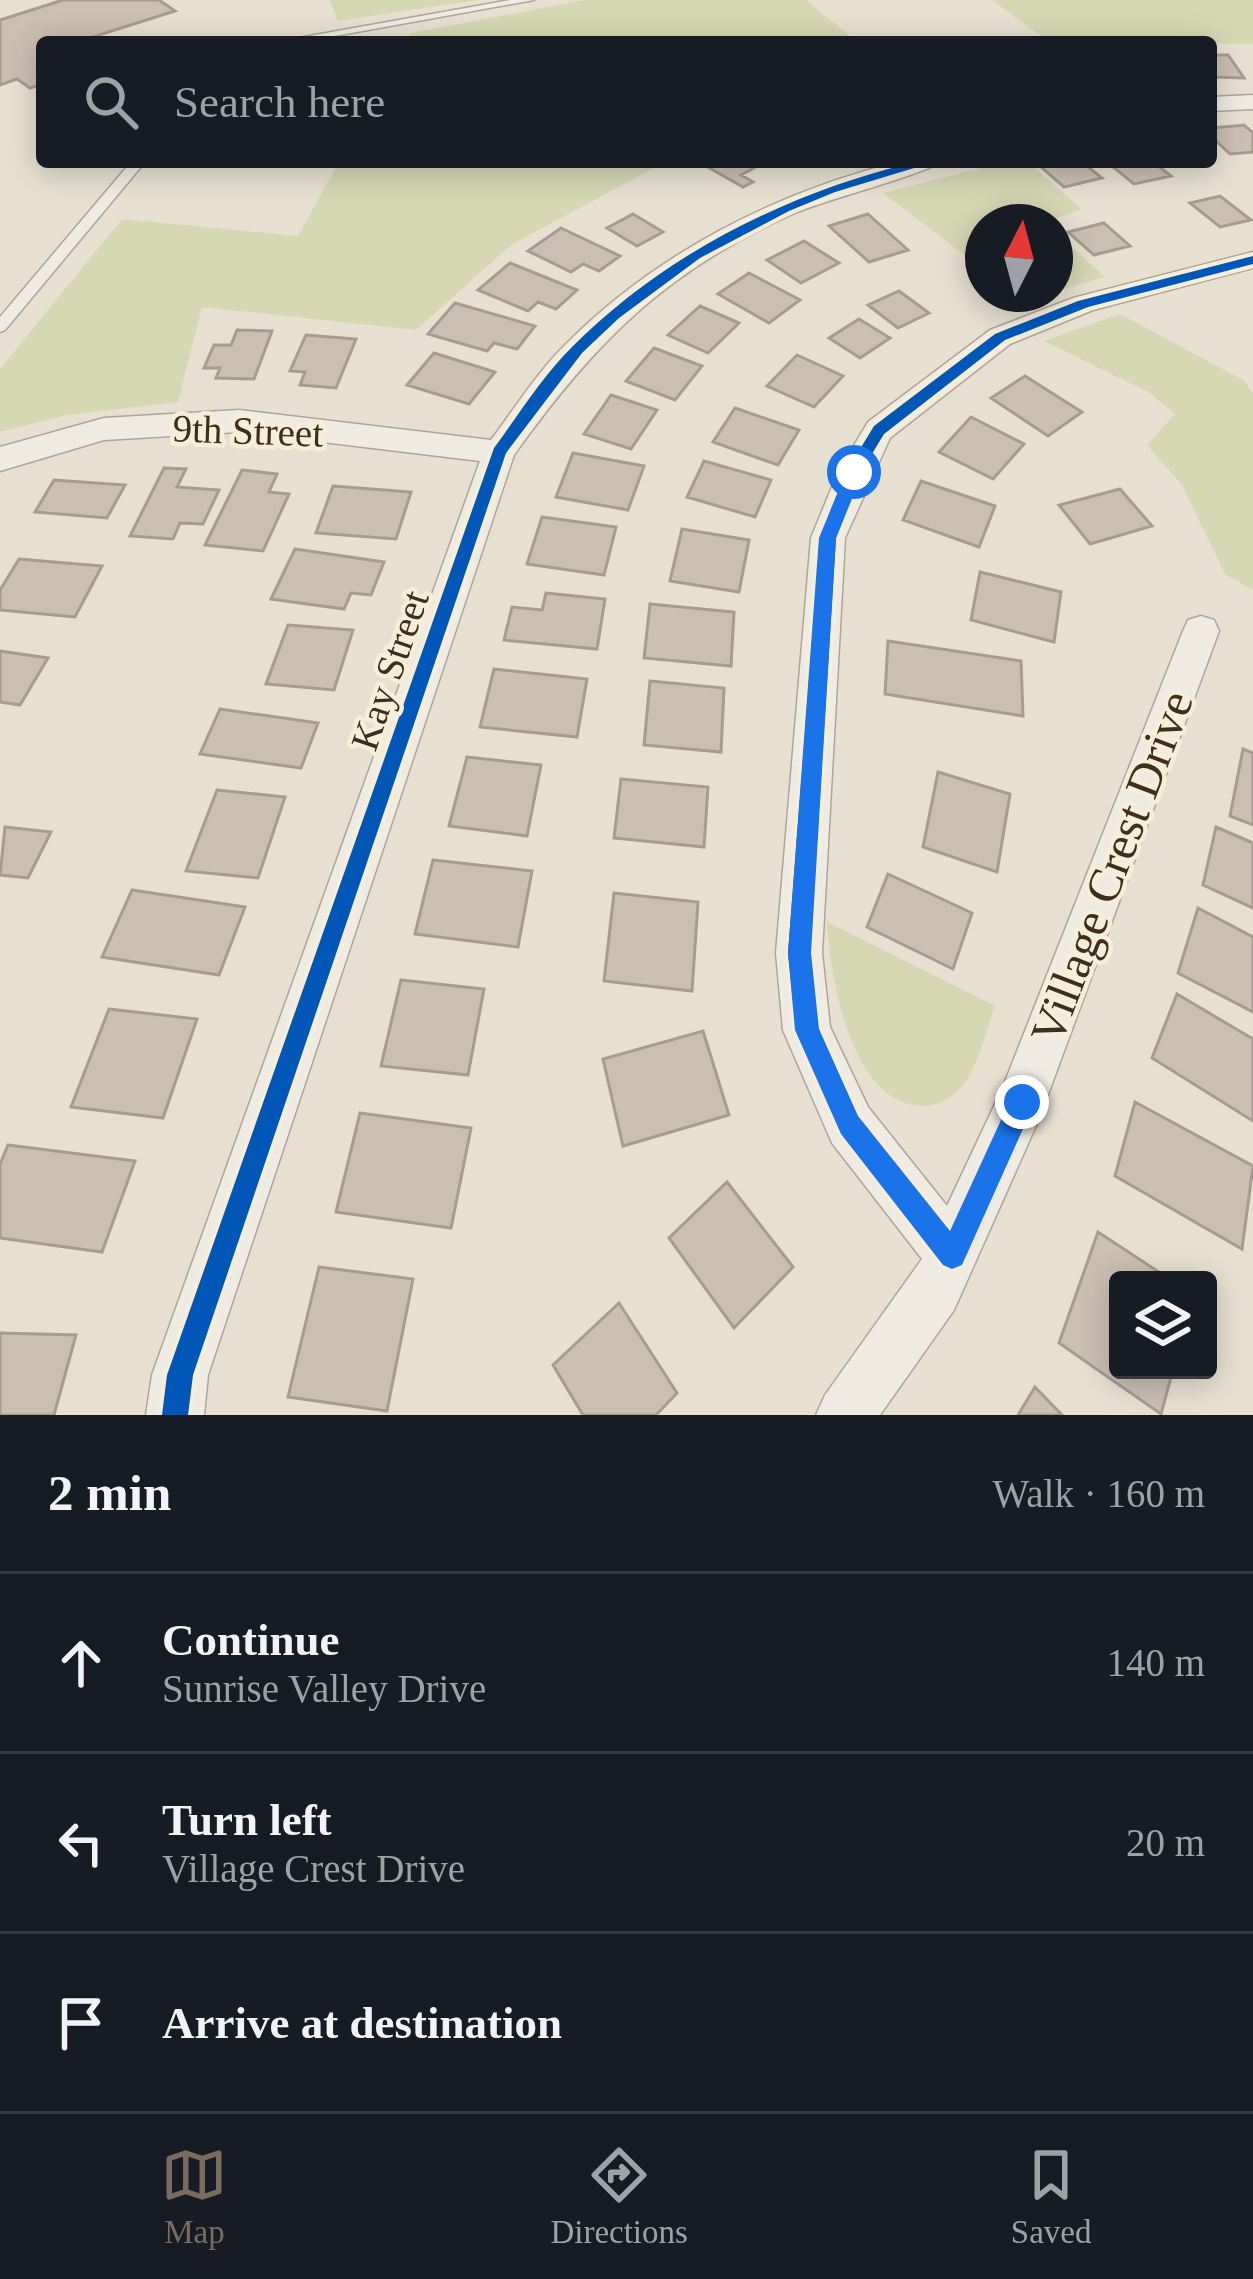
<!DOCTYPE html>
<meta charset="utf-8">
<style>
:root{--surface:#171b24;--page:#242831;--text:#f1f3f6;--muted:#9ea1a6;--line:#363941;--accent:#786c5e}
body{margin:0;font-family:"Times New Roman",serif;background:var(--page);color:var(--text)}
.controls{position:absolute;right:36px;bottom:36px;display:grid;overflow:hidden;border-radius:12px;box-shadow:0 6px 30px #0003}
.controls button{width:108px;height:108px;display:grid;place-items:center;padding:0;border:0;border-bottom:3px solid var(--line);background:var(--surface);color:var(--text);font:60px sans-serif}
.compass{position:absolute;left:965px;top:204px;width:108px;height:108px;border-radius:50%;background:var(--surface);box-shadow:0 6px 30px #0003;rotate:6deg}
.stop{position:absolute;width:36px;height:36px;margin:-27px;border:9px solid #1a73e8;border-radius:50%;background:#fff}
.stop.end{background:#1a73e8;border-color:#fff;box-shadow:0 3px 12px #0008}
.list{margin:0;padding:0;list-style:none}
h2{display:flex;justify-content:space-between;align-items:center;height:156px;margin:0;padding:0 48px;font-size:51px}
h2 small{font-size:39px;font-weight:400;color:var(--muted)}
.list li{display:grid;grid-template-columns:78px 1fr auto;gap:36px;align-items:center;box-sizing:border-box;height:180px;padding:0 48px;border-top:3px solid var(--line)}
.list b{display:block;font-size:45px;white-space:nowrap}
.list p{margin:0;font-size:39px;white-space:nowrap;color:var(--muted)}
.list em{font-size:39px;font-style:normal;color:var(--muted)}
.icon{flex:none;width:66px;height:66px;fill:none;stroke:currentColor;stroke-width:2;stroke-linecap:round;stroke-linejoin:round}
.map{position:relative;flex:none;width:1253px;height:1415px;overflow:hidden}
.search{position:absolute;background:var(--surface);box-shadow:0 6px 30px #0003;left:36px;right:36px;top:36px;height:132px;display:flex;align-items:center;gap:30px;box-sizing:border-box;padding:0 42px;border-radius:12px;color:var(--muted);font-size:45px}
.sheet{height:696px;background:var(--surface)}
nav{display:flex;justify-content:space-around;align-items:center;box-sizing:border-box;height:168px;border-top:3px solid var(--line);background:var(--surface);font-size:33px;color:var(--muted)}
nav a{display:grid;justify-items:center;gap:6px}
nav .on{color:var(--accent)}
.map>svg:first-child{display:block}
</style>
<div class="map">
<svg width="1253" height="1415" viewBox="0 0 1253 1415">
<rect width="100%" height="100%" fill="#e7e0d1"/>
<path fill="#d6d7b3" d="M330 0H477L338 21Z
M585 0H806L857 42H406L411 33Z
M992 0H1253V44L1049 42Z
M339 162H665L511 245 416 330 202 307 178 402 67 415 0 432V369L122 219 298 236Z
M1006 162H1028L1082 209 1044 222H983V269L883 193Z
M1055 232 1105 277 1055 291Z
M1120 314 1243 380 1253 393V590L1225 574 1182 485 1147 445 1175 414 1150 393 1044 341Z
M827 922 995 1006C987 1028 981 1055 969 1076 960 1093 944 1105 924 1106 851 1107 830 976 827 922Z"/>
<path fill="#cbbfb2" stroke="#a89c90" stroke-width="3" d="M63 0H159L175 11 77 42H42V84L30 88 17 79 0 85V20Z
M1211 55H1228L1244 78 1211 77Z
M1244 125 1253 133V152L1230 154 1211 136V128Z
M699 162H765L741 175 753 182 743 187Z
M1059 162H1082L1102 178 1064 187 1040 166Z
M1153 162 1171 176 1134 184 1108 163Z
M1220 196 1251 220 1220 227 1190 203Z
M633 214 663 232 637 246 607 228Z
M868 214 908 250 869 262 829 226Z
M1104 223 1130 246 1094 255 1068 232Z
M561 228 620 256 599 271 583 264 571 272 528 251Z
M804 241 839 263 801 283 767 260Z
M510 263 577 290 556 309 538 302 528 311 478 290Z
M749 273 800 300 769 323 718 294Z
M899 291 929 313 898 328 868 305Z
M455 303 535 326 517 349 494 343 487 351 428 334Z
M700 306 739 323 708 353 668 335Z
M859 319 890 338 860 358 829 338Z
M237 330 272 331 254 379 216 378 220 368H204L214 345H231Z
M306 335 356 339 336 388 300 385 305 372 290 371Z
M654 348 702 366 675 400 626 381Z
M434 353 495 372 469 404 407 385Z
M797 355 843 376 814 407 767 386Z
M1025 376 1082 412 1048 436 991 398Z
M611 395 657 410 631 449 584 434Z
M735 408 799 430 778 465 713 442Z
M971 417 1024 444 993 479 939 452Z
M573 453 644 466 628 510 556 497Z
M704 461 771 480 755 517 687 497Z
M164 468 186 469 177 487 219 490 203 524 180 523 173 539 130 536Z
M242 470 277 474 269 492 289 494 263 551 205 545Z
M54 480 125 485 107 518 35 512Z
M921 481 995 506 979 547 903 520Z
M333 486 411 492 396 539 316 533Z
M1120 489 1152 526 1090 544 1059 505Z
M542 517 616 527 604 575 527 564Z
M682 529 749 540 739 592 670 581Z
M295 549 384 562 371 595 351 593 344 609 271 599Z
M19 559 102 566 75 617 0 610V590Z
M980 572 1061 592 1054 642 971 620Z
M546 593 605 599 597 649 504 640 512 607 542 610Z
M650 604 734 612 731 666 644 658Z
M288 625 353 630 334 690 266 684Z
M888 641 1021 661 1023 716 885 694Z
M0 651 48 658 20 705 0 702Z
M494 669 587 679 577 737 480 727Z
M650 681 724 688 721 752 644 745Z
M220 709 318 723 301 768 200 754Z
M1243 749 1253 753V825L1230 816Z
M467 757 541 765 527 836 449 826Z
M938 772 1010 794 997 872 923 847Z
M621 779 708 787 704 847 614 838Z
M217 790 285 797 258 878 186 871Z
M5 827 51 832 28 878 0 875Z
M1216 827 1253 843V908L1203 885Z
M433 860 532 871 518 947 415 934Z
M888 874 972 913 953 969 867 927Z
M132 890 245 907 219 975 102 957Z
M614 893 698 902 692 991 604 981Z
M1198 908 1253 937V1012L1178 973Z
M401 980 484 989 468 1075 381 1066Z
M1177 994 1253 1039V1121L1152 1058Z
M109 1009 197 1019 163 1118 71 1107Z
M703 1031 729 1115 623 1146 603 1059Z
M1135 1102 1253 1166 1242 1249 1115 1176Z
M360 1113 471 1128 451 1228 336 1212Z
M8 1145 135 1161 102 1252 0 1238V1164Z
M727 1182 793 1267 734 1328 669 1238Z
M1098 1232 1171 1280H1118V1370H1173L1161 1414 1059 1343Z
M319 1267 413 1279 387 1411 288 1397Z
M619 1303 677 1393 656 1415H583L553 1365Z
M0 1333 76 1335 54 1415H0Z
M1035 1387 1062 1415H1018Z"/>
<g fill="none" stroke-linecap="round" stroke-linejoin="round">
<g stroke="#ada599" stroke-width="3">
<path id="service" d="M510 0H534L302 42H276Z
M131 162H145L5 330 0 332V317Z"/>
</g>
<g stroke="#ada599" stroke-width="3">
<path id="minor" d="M1253 95V109L1211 111V97Z
M898 162H940C928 173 822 201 795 213 666 270 594 343 514 455L208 1375 204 1415H146L152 1375 480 461 239 432 104 440 0 471V447L104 418 239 410 491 440C515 408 536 374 564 346 655 254 774 193 898 162Z
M1253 252V268L1093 310 1010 344 890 438 845 538 822 953 830 1027 868 1107 947 1206 1002 1089 1183 631 1188 620 1201 616 1214 620 1219 631 1039 1119 954 1310 880 1415H816L825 1395 922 1259 832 1143 783 1030 776 953 811 538 838 472 868 422 990 330 1073 298Z"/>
</g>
<use href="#service" fill="#efebe3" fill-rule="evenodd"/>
<use href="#minor" fill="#efebe3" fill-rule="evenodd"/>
<g stroke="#f7eed8" stroke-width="8">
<path id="cycleway" d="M914 162H934L835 192 789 211 700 258 619 318 582 353 506 453 193 1375 188 1415H162L167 1375 494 448C519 414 542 377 572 347 666 253 786 194 914 162Z
M1253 256V264L1088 307 1005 340 884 434 861 472 836 538 810 953 818 1029 858 1117 961 1246 964 1255 961 1264 952 1267 943 1264 842 1133 796 1030 788 953 820 538 846 472 874 426 995 334 1078 301Z"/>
</g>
<use href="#cycleway" fill="#0057b8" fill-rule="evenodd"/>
</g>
<path fill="#1a73e8" d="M854 467 863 472 836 538 811 953 819 1029 858 1116 950 1231 1013 1094H1031V1111L962 1265 952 1269 943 1265 841 1134 795 1030 788 953 819 538 846 472Z"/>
<g text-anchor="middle" stroke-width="9" stroke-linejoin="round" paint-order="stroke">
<g font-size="39" fill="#3d2e20" stroke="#f7eed8">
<text transform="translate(248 430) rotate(2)" y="14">9th Street</text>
<text transform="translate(389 670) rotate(-71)" y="14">Kay Street</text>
</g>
<g font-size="48" fill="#3d2e20" stroke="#f7eed8">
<text transform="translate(1111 867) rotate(-69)" y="17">Village Crest Drive</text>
</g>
</g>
</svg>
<div class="controls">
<button><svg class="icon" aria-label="layers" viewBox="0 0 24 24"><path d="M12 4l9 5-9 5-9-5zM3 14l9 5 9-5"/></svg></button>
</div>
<svg class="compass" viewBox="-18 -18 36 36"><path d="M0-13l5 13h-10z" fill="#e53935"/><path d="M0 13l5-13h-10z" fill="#9ea1a6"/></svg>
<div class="stop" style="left:854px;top:472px"></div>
<div class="stop end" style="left:1022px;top:1102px"></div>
<div class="search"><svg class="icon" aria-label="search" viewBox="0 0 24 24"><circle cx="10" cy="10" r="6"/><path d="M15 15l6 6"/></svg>Search here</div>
</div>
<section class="sheet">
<h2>2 min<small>Walk · 160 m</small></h2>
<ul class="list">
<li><svg class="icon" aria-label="ahead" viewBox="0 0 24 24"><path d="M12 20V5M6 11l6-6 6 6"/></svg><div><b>Continue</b><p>Sunrise Valley Drive</p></div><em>140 m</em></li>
<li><svg class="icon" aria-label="left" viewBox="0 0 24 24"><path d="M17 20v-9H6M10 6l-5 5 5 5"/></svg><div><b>Turn left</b><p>Village Crest Drive</p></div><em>20 m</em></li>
<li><svg class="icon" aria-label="arrive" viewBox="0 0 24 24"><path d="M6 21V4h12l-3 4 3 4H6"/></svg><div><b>Arrive at destination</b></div></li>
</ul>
</section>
<nav>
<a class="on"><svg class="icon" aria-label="map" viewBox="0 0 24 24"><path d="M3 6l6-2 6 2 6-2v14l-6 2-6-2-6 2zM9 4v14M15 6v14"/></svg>Map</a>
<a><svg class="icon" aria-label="directions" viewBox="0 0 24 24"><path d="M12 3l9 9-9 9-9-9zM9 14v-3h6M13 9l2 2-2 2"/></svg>Directions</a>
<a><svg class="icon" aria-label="saved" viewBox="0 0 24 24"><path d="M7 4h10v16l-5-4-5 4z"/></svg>Saved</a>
</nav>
